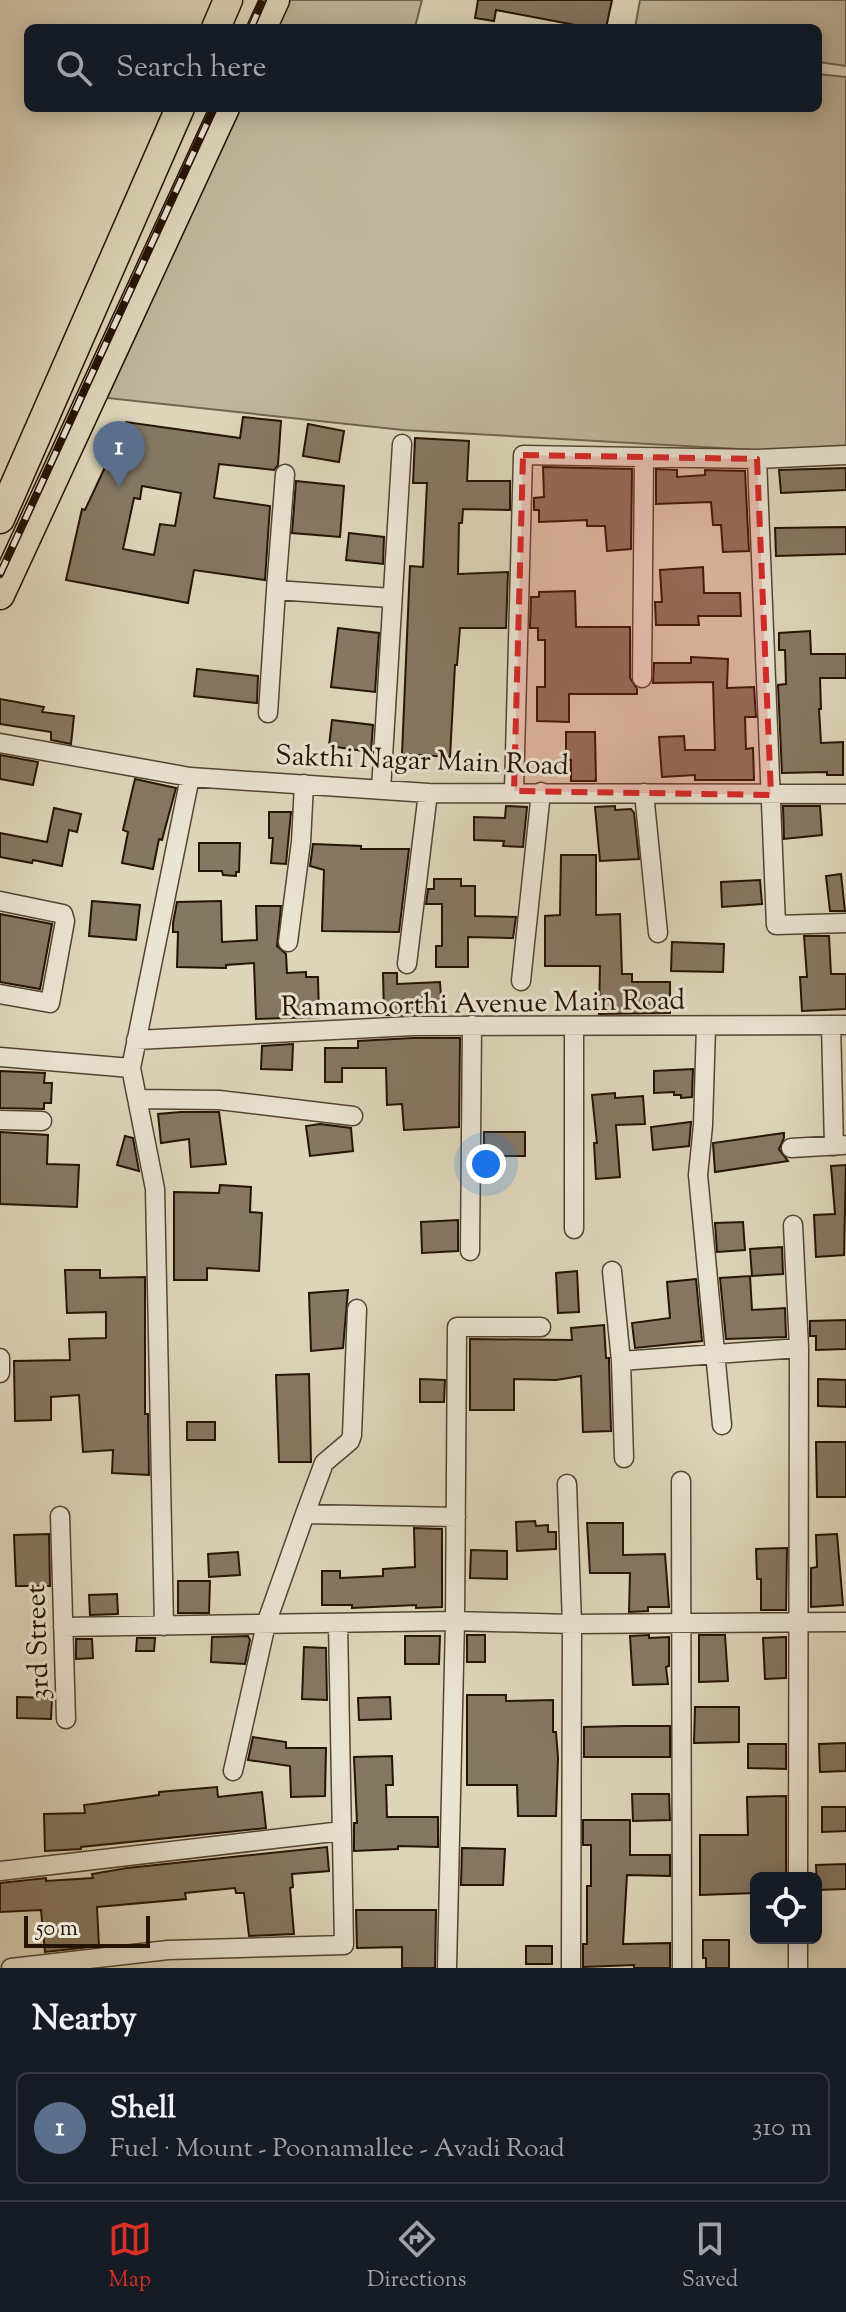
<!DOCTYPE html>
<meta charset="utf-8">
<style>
:root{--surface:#171b24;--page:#242831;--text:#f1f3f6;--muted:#9ea1a6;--line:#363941;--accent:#d93025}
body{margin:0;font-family:"Sorts Mill Goudy",serif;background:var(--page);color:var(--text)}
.controls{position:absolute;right:24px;bottom:24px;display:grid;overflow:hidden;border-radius:12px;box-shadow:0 4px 20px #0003}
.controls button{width:72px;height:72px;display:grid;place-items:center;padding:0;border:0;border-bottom:2px solid var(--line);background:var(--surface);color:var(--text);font:40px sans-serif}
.scale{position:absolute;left:24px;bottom:20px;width:126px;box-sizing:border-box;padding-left:8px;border:4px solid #251303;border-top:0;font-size:22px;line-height:28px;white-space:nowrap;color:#251303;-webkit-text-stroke:6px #eae4d3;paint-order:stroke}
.you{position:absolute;left:486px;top:1164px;width:28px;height:28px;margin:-20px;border:6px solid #fff;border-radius:50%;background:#1a73e8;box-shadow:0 0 0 12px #1a73e833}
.badge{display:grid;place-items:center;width:52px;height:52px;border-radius:50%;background:var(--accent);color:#fff;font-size:26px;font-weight:700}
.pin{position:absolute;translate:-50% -66px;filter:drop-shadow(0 2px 4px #0008)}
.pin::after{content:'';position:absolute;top:42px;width:28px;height:24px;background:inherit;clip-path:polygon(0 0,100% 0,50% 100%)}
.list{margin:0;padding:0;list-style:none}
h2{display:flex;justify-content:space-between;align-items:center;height:104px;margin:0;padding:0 32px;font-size:34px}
h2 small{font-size:26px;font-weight:400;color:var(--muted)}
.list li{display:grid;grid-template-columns:52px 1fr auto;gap:24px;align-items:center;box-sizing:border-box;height:112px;margin:0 16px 16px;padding:0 16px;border:2px solid var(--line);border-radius:12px}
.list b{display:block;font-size:30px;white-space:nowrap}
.list p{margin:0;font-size:26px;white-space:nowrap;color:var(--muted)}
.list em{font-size:26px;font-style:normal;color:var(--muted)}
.icon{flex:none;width:44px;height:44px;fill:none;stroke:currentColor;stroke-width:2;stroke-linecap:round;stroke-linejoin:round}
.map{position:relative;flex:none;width:846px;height:1968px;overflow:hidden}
.search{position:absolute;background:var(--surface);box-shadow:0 4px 20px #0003;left:24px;right:24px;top:24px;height:88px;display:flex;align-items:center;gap:20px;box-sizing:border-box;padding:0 28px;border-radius:12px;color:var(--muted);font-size:30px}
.sheet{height:232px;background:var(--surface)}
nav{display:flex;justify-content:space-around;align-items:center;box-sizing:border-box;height:112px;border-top:2px solid var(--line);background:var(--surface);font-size:22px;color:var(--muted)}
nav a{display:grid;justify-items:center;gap:4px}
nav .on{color:var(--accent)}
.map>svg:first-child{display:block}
</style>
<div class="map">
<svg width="846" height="1968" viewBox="0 0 846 1968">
<rect width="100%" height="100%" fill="#ded6bb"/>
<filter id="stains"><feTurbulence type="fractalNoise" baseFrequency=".0025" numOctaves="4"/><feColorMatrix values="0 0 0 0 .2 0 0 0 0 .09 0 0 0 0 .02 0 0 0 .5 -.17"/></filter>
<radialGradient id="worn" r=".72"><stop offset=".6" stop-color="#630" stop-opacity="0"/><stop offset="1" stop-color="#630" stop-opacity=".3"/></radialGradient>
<path fill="#bfb59c" stroke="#726450" stroke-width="2" d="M290 0H422L415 27 419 28H277Z
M640 0H846V66L818 62V28H635Z
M818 74 846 77V447L756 450 403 430 107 398 240 108H818Z"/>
<path fill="#857863" stroke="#251303" stroke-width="2" fill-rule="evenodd" d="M478 0H612L606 28H591L496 10 494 21 475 18Z
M243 417 281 421 278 465 274 470 219 464 214 498 270 506 265 580 194 570 188 603 66 580 82 509 85 510 126 422 240 438ZM142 486 181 493 175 526 160 524 154 555 123 549 134 498 140 499Z
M308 424 344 431 339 462 303 456Z
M415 438 469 441 467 481H510V510L463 509 462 523H459L458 574 508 572 506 628H460L457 665H455L450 757 402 754 410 566 423 567 427 483H413Z
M543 467 632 469 631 549 607 551 605 526H587V520L539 522V510H534V498L544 497Z
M846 468V490L781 493 779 470Z
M656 469 677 470V477L705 475V470L745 471 749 551 723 552 721 525H713L711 502 656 504Z
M296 481 344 486 340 537 292 533Z
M846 527V554L776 556 775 528Z
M349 533 384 537 383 564 346 560Z
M703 567 704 593H740L741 616H698L699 625H656L655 602H662L660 570Z
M575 591 576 627H630V678L637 689V694H569V722L537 721V687H545V640H538V628H530L531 597H539V592Z
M338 628 379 633 375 692 331 687Z
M810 631 811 654H846V678H820L821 709H819L821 743 843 742V775H827V772L782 773 778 685 786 684 785 650H779V633Z
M691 657 728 659 727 688 754 687 756 717H745L746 749 753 748 754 780H695V775L662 777 659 737 684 736 685 750H715L713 682 653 683 654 663H691Z
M197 669 258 676 257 703 194 696Z
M0 699 44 707 42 712 74 716 71 744 51 740V732L0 724Z
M332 720 373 725 371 752 329 746Z
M566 732H595L596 781H571V760H566Z
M0 755 38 762 33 785 0 779Z
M135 779 176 788 162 840 159 839 153 869 122 863 128 832 123 830Z
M506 806 527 807 523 847 503 846 504 841 474 840V817L505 818Z
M615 806V810L631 809 634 813 639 859 600 861 595 807Z
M783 806H820L822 835 784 839Z
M54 808 81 814 77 832 69 830 62 866 33 860 32 863 0 857V833L47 842Z
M269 812H291L286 864 271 863 273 838H269Z
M199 843H240L239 872H236V876L223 875 222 871H199Z
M313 844 361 846V849H409L399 932 322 931 324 870 310 866Z
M561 855H596V915L620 914 622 974H632V982H670V1013L599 1014 600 966H545V916L560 915Z
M841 874 845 911H830L826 876Z
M434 879H461V886H475V916L516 917 513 938 468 937V967H436V946H442V904H426L428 889H434Z
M760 880 762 904 722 907 721 882Z
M92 901 140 905 136 940 89 936Z
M221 901 222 942 257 940 256 906H281L277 946 286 954 287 973 306 972V977H318L319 1017 256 1019 254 963 226 965V968L177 967 178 932H173V923L177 902Z
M0 914 52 924 40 989 0 982Z
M804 936H829L831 974H846V1009L802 1011 800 977H807Z
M672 942 724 944 723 972 671 971Z
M383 973H397V984L440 982 442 1014 384 1015Z
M413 1038H460L459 1127 404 1130 402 1104 387 1105 386 1068H342V1082H325V1048H358V1041Z
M293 1044 292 1070 261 1069 262 1046Z
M693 1069 692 1097 681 1098V1095H674V1092L654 1093V1071Z
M0 1071 45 1073 44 1083H52L51 1103H44V1109L0 1108Z
M615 1093V1098L643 1096 645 1124 616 1125 620 1177 596 1179 594 1143H597L592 1095Z
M181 1112H219L226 1164 191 1167 189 1139 161 1143 158 1114Z
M691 1122 689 1146 653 1150 651 1127Z
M320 1124 351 1128 353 1151 310 1156 306 1126Z
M0 1132 48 1135 47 1164 79 1165 77 1207 0 1204Z
M484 1132H525V1156H484Z
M784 1133V1138L779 1149 788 1161 715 1172 713 1143Z
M125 1136 133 1138 139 1171 117 1165Z
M846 1165 844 1255 816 1257 814 1215 835 1214 831 1166Z
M220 1185 251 1187 250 1212 262 1213 259 1271 207 1268V1280H174V1192L219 1193Z
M458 1220V1251L422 1253 421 1222Z
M743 1222 745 1250 717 1252 715 1223Z
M782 1247 783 1274 752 1276 750 1249Z
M65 1270H100V1278L145 1277V1414H148L149 1475 112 1473 113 1450 83 1452 79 1395 51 1397V1420L15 1421 14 1361 70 1360 69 1339 106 1338V1312L67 1313Z
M577 1271 579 1312 558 1313 556 1273Z
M750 1276 752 1310 785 1308 786 1337 726 1339 720 1278Z
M696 1279 702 1341 635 1348 632 1323 670 1318 667 1282Z
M348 1290 343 1348 311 1351 309 1293Z
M846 1320V1349L816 1350V1336H810V1321Z
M604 1325 606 1358H609V1362L611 1431 583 1432 581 1376 556 1380 514 1379V1410H470V1339L572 1340 571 1328Z
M309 1374 311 1462H279L276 1375Z
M420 1379 445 1380 444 1402H420Z
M818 1379 846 1380V1407L818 1406Z
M187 1422H215V1440H187Z
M816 1442H846V1497H817Z
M535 1521 536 1526 548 1525V1532H556V1549L517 1551 516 1522Z
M587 1523H623V1555L665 1554 669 1607H648V1611L629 1612 630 1573H590Z
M414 1528 442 1529V1607L416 1608V1605L352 1608V1605H322V1571H340V1578L383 1576V1569L415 1567Z
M49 1534 50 1586H16L14 1535Z
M837 1534 843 1605 811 1607V1568L817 1567 816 1535Z
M787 1548 786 1610H761V1579H757L756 1549Z
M471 1550 507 1551V1579L470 1578Z
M238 1552 240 1575 209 1577 208 1554Z
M178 1581H210L209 1613H178Z
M117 1594 118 1614 90 1615 89 1595Z
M467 1635H485V1662H467Z
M649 1635V1638L669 1637V1666L666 1667 668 1684 633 1685 630 1636Z
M699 1635H725L728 1681 699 1682Z
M248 1636 250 1640 245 1664 211 1662 212 1637Z
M405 1636H440L439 1664H405Z
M786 1637V1678L765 1679 763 1638Z
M137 1638H155L154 1651H136Z
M76 1639H92L93 1658 76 1659Z
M304 1647 326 1648 327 1700 302 1699Z
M467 1695H506V1701L553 1700V1732H556L558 1758 556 1816H518L517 1785H467Z
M17 1697 52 1698 51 1719 17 1718Z
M390 1697 391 1719 359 1720 358 1698Z
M695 1707H739V1742L694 1743Z
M625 1726H670V1757H584V1727Z
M253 1737 286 1742V1748H326L325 1796 291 1797 290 1766 248 1760Z
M846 1743V1771L820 1772 819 1744Z
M748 1744H786V1769L748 1768Z
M392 1756 393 1785H386L387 1817H438V1847L398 1846V1849L354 1851V1823H357L354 1757Z
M217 1787 218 1797 262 1792 266 1828 81 1847V1849L45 1851 44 1814 85 1813 84 1805 159 1795V1792Z
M632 1794H669L670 1820 633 1821Z
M786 1796V1878H756V1893L700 1895V1835H748L747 1797Z
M822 1807H846V1831L822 1832Z
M583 1820H630V1855H670V1876L627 1875 623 1944 670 1943V1968H634V1965L583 1967V1944H587V1886H591V1845H583Z
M327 1847 329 1871 292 1874 293 1887 290 1888 294 1934 249 1936 244 1893H236L235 1888 185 1893 186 1899 97 1907 99 1946 45 1952 41 1910 0 1912V1883L46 1878V1881L93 1878 92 1874 127 1868Z
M462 1848 505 1849 503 1885H461Z
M846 1864V1889L817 1890 816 1865Z
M356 1910H436L435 1968H402V1947L357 1948Z
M703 1940H729V1968H706V1958H703Z
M526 1946H552V1964H526Z"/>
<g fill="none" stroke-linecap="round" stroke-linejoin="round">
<g stroke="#534431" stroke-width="21">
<path id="street" d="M757 459 776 925 846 923
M276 590 285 474
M642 678 644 459
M268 713 276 590 392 598
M0 743 190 777 428 793 846 794
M381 790 402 444
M514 791 523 455 757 459 846 455
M644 793 658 933
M0 901 63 914 65 921 50 1003 0 994
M288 942 301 842 304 784
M407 964 428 793
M521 981 541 792
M831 1025 834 1146
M706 1026 703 1125 698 1175 722 1425
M136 1040 413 1026 846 1025
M0 1057 131 1068
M137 1099 219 1100 353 1116
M0 1120 42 1121
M791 1148 843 1145
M793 1225 799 1348 798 1878
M574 1229V1026
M470 1251 472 1025
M612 1271 621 1361 624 1458
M0 1358V1373
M621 1361 799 1348
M681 1481 682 1968
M567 1484 572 1624 571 1968
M305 1514 456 1517
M60 1516 66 1719
M164 1626 155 1189 131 1068 190 777
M63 1627 455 1621 572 1624 846 1622
M233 1771 266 1624 305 1514 324 1463 350 1441 352 1435 357 1309
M0 1871 342 1831
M798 1938V1968
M11 1968 168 1950 344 1945 338 1623
M447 1968 455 1621 457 1327H541"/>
</g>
<g stroke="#251303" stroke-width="31">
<path id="primary" d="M216 28 228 0
M262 28 275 0
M0 519 180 108
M0 595 225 108"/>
</g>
<use href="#street" stroke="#eae4d3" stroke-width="18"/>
<use href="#primary" stroke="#ded6bb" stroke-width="28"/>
<g stroke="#251303" stroke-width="8">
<path id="rail" d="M251 28 263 0
M0 574 214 108"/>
</g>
<use href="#rail" stroke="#eae4d3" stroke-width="5" stroke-dasharray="15" stroke-linecap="butt"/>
</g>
<path fill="#d62828" fill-opacity="0.2" stroke="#d62828" stroke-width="6" stroke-dasharray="16 10" stroke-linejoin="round" d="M523 455 757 459 771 795 514 791Z"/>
<g text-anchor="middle" stroke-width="6" stroke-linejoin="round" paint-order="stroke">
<g font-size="28" fill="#251303" stroke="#eae4d3">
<text transform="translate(422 759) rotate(2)" y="10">Sakthi Nagar Main Road</text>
<text transform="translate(483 1002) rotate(-1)" y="10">Ramamoorthi Avenue Main Road</text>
<text transform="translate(36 1642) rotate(-92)" y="10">3rd Street</text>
</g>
</g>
<rect width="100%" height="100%" filter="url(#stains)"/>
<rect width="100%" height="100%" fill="url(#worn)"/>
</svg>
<div class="controls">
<button><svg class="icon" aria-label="locate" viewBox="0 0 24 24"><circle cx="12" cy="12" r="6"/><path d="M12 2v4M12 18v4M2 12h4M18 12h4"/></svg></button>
</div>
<div class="scale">50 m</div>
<div class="you"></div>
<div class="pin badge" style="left:119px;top:487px;background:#5c6f8a">1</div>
<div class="search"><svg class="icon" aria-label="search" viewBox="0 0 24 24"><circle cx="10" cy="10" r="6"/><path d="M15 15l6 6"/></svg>Search here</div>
</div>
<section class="sheet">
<h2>Nearby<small></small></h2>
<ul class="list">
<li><span class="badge" style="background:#5c6f8a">1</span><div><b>Shell</b><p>Fuel · Mount - Poonamallee - Avadi Road</p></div><em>310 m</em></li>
</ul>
</section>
<nav>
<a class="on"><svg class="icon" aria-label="map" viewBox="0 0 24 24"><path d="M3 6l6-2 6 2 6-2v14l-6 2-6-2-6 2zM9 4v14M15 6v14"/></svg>Map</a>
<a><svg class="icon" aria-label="directions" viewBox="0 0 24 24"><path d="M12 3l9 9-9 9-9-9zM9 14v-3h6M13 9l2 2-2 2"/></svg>Directions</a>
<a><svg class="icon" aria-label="saved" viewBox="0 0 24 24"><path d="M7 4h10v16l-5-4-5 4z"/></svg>Saved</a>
</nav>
